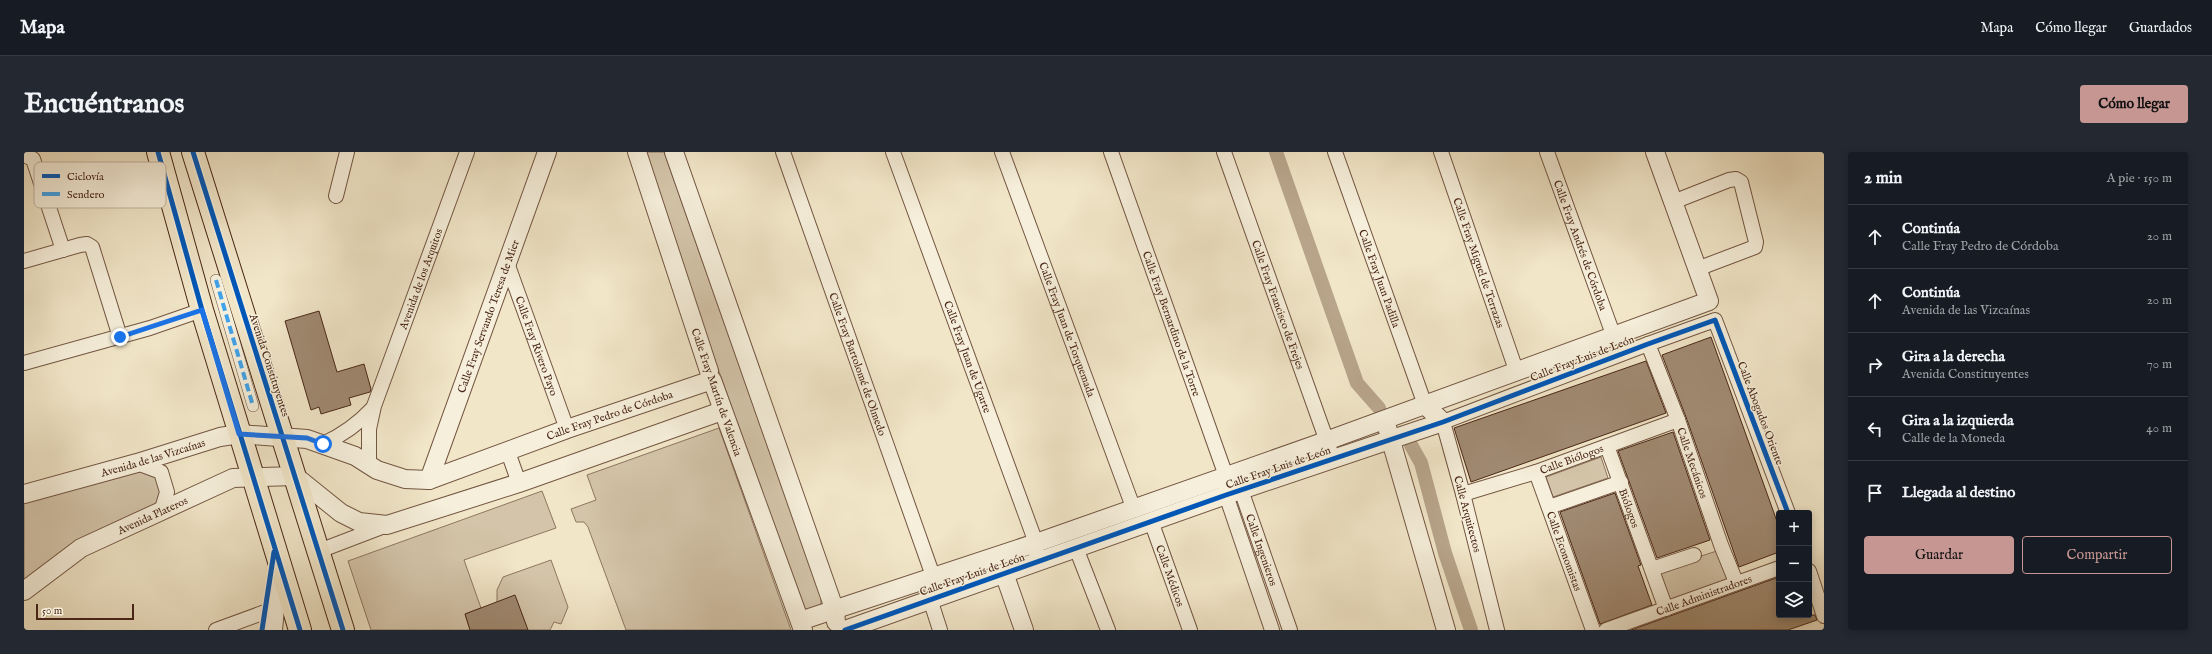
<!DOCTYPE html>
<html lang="es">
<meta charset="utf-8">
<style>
:root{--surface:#171b24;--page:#242831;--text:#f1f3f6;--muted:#9ea1a6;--line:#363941;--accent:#c59692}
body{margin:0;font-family:"IM FELL English",serif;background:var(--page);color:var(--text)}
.controls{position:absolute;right:12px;bottom:12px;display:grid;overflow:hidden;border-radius:4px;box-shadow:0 2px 10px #0003}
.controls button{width:36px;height:36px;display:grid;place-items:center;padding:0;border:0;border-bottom:1px solid var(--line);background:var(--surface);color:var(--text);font:20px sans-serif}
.scale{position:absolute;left:12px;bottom:10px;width:98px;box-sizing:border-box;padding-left:4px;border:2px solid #492615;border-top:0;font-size:11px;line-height:14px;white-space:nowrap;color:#492615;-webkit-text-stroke:3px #f6efdb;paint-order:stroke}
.stop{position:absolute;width:12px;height:12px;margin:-9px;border:3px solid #1a73e8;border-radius:50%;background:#fff}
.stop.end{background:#1a73e8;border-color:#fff;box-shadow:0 1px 4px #0008}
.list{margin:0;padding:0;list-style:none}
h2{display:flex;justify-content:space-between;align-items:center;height:52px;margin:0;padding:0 16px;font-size:17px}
h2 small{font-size:13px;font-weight:400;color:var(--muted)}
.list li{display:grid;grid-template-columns:26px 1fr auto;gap:12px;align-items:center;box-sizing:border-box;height:64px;padding:0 16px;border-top:1px solid var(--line)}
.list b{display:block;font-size:15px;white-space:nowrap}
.list p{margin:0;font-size:13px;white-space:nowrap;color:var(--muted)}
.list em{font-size:13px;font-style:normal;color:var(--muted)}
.actions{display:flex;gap:8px;padding:12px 16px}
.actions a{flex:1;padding:9px 0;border:1px solid var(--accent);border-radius:4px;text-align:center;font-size:14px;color:var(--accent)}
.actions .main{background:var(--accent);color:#111}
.icon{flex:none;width:22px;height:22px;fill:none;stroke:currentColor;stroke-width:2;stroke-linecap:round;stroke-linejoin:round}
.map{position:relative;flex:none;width:1800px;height:478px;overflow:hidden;border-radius:4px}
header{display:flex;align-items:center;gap:24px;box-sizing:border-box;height:56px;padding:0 20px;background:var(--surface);border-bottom:1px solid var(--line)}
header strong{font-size:19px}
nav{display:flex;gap:22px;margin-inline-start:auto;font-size:14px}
.intro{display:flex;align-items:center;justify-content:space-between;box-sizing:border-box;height:96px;padding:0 24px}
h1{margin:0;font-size:28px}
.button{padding:10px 18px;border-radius:4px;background:var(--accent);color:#111;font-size:14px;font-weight:700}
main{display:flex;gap:24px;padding:0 24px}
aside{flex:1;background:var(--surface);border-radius:4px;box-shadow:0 2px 10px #0003}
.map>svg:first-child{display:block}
</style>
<header>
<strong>Mapa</strong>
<nav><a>Mapa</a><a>Cómo llegar</a><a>Guardados</a></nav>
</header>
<div class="intro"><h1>Encuéntranos</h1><a class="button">Cómo llegar</a></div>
<main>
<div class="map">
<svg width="1800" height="478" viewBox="0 0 1800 478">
<rect width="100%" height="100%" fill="#f1e6c8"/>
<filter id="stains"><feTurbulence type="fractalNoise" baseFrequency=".005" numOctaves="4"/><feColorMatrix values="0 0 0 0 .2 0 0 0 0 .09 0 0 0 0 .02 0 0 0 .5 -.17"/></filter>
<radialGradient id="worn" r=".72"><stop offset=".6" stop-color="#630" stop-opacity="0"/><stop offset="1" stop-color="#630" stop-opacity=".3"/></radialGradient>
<path fill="#d4c5aa" stroke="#8e7660" d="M618 0H640L797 445V453L782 458 777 453Z
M695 276 767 478H602L564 375 560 370H552L547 357 572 348 563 323Z
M1577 305 1584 326 1529 345 1522 325Z
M113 311 137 320V360L0 439V342Z
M518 339 532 376 440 408 457 456 441 462 446 478H347L324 409Z
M1696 398 1708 429 1644 452 1630 419Z
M527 408 544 455 537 472 530 470 526 478H504L473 450V438L479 425Z"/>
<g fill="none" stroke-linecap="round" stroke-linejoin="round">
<path stroke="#b8a58b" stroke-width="14" d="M1252 0 1333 231 1355 256
M1387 293 1397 311 1421 401 1447 478"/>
</g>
<path fill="#a08a72" stroke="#492615" d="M295 159 313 220 340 212 347 237 346 240 325 246 327 253 297 262 295 255 287 258 261 169Z
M1687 185 1755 375V400L1715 415 1662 265 1638 203Z
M1622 209 1642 261 1447 330 1430 276Z
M1649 280 1686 388 1633 406 1594 299Z
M1591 341 1617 413 1614 414 1628 453 1576 472 1536 360Z
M1755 425V463H1791L1793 468 1764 478H1607Z
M491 443 504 478H446L441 462Z"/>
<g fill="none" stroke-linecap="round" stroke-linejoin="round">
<g stroke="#735642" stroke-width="12">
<path id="pedestrian" d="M192 128 229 254"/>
</g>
<g stroke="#735642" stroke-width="16">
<g id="minor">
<path id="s1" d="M759 0 909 424"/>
<path id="s2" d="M869 0 1012 391V400"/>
<path id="s3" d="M978 0 1109 355"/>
<path id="s4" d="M1087 0 1202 324V343L1248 478"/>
<path id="s5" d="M1200 0 1306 298"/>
<path id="s6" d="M1311 0 1401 253"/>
<path id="s7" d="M1417 0 1493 221"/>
<path id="s8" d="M1523 0 1590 185"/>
<path d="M0 3 9 7 39 98"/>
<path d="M312 44 323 0"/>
<path d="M1649 50 1705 28 1712 27 1717 30 1732 90 1731 95 1673 117"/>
<path d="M0 109 56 93 63 92 68 95 96 185"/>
<path id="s9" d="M483 111 543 277"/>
<path id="s10" d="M1624 192 1654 268 1697 393 1712 430"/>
<path d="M0 211 126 176 178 158"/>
<path d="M299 292C319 283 334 272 349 256"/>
<path id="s11" d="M1583 294 1642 457"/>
<path d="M484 300 495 331"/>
<path d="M113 311 137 320 143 340 137 360"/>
<path id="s12" d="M345 312V277L350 254 443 0"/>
<path id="s13" d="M1512 320 1569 478"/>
<path id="s14" d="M1209 331 1217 338 1266 478"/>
<path id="s15" d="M1439 342 1512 320 1654 268"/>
<path d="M1525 355 1597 330"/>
<path id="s16" d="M1127 369 1166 478"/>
<path d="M1052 396 1084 478"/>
<path d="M295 399 363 373"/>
<path d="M1628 417 1670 403"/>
<path d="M1785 419 1800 464"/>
<path d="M906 447 916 478"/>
<path d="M192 478 252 456"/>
<path d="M1473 478 1439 342 1419 270 1624 192 1691 168 1764 361"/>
<path id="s17" d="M1582 478 1755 416"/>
</g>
</g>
<g stroke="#735642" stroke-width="20">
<g id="tertiary">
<path d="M613 0 685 219"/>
<path d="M650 0 811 459 812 470"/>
<path d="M1363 275 1422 478"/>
<path id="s18" d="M405 328 523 0"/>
<path id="s19" d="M0 342 113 311 196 285 215 282 283 287 331 304 353 318 381 327 405 328 543 277 688 228 779 478"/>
<path d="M980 421 1000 478"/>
<path id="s20" d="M0 439 57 396 209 326 271 324 317 361 335 370 363 373 495 331 698 259"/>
<path d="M776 469 1012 391 1302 289 1685 149 1631 0"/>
<path d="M249 478 255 415"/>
<path d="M821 478 1202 343 1419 270 1401 253"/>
</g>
</g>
<g stroke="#492615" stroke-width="24">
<path id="primary" d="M134 0 178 158 276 478
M169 0 319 478"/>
</g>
<use href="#pedestrian" stroke="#f6efdb" stroke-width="11"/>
<use href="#minor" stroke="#f6efdb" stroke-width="14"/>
<use href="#tertiary" stroke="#f6efdb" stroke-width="18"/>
<use href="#primary" stroke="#f1e6c8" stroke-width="22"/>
<path stroke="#40a2ea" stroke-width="4" stroke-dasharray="8 4" stroke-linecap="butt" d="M192 128 229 254"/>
<g stroke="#f6efdb" stroke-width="8">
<path id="cycleway" d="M134 0 178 158 276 478
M169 0 319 478
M238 478 250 400
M821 478 1202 343 1419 270 1624 192 1691 168 1764 361"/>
</g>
<use href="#cycleway" stroke="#0057b8" stroke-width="5"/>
</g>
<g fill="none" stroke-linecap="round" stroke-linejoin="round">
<path stroke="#1a73e8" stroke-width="5" d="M96 185 178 158 215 282 283 286 299 292"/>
</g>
<g text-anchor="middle" stroke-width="3" stroke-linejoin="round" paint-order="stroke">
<g font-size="11" fill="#492615" stroke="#f6efdb">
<text dy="4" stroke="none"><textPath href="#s8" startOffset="99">Calle Fray Andrés de Córdoba</textPath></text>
<text dy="4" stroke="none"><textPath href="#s7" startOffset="117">Calle Fray Miguel de Terrazas</textPath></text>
<text dy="4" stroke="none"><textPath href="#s6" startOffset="134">Calle Fray Juan Padilla</textPath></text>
<text dy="4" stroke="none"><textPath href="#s12" startOffset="194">Avenida de los Arquitos</textPath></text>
<text dy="4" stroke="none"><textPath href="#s5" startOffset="162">Calle Fray Francisco de Frejes</textPath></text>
<text dy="4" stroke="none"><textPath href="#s18" startOffset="174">Calle Fray Servando Teresa de Mier</textPath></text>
<text dy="4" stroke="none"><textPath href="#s4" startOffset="182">Calle Fray Bernardino de la Torre</textPath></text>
<text dy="4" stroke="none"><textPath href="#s3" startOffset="189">Calle Fray Juan de Torquemada</textPath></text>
<text dy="4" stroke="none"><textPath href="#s9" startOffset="88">Calle Fray Rivero Payo</textPath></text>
<text dy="4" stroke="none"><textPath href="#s2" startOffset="218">Calle Fray Juan de Ugarte</textPath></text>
<text transform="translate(1558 206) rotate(-21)" y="4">Calle Fray Luis de León</text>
<text dy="4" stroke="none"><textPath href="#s1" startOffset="225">Calle Fray Bartolomé de Olmedo</textPath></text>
<text transform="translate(246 213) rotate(72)" y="4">Avenida Constituyentes</text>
<text transform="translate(693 240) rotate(71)" y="4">Calle Fray Martín de Valencia</text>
<text transform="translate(1737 261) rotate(69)" y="4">Calle Abogados Oriente</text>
<text dy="4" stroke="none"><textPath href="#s19" startOffset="614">Calle Fray Pedro de Córdoba</textPath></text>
<text dy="4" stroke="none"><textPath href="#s19" startOffset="134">Avenida de las Vizcaínas</textPath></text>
<text dy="4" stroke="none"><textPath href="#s15" startOffset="114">Calle Biólogos</textPath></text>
<text dy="4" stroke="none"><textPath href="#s10" startOffset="127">Calle Mecánicos</textPath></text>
<text transform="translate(1254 315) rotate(-19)" y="4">Calle Fray Luis de León</text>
<text dy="4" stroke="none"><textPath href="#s11" startOffset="66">Biólogos</textPath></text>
<text transform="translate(1444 362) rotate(75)" y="4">Calle Arquitectos</text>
<text dy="4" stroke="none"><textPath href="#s20" startOffset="150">Avenida Plateros</textPath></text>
<text dy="4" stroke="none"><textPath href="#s14" startOffset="74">Calle Ingenieros</textPath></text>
<text dy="4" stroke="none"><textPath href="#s13" startOffset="84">Calle Economistas</textPath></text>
<text transform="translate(948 422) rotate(-19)" y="4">Calle Fray Luis de León</text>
<text dy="4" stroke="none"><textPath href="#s16" startOffset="58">Calle Médicos</textPath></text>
<text dy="4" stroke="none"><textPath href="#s17" startOffset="104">Calle Administradores</textPath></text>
</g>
</g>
<rect x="10" y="10" width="132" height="46" rx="6" fill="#f6efdb" stroke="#c2b3a0" stroke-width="1"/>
<rect x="18" y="22" width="18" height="4" fill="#0057b8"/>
<rect x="18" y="40" width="18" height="4" fill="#40a2ea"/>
<g font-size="11" fill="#492615">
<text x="43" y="28">Ciclovía</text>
<text x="43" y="46">Sendero</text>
</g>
<rect width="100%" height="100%" filter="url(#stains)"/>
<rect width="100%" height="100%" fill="url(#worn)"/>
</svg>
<div class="controls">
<button>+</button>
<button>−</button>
<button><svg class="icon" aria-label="layers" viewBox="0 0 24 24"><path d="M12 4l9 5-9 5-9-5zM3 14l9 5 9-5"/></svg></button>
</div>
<div class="scale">50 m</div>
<div class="stop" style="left:299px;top:292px"></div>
<div class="stop end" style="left:96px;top:185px"></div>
</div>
<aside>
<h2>2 min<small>A pie · 150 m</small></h2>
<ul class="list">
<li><svg class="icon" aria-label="ahead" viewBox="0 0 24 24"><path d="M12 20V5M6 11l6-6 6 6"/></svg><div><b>Continúa</b><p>Calle Fray Pedro de Córdoba</p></div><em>20 m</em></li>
<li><svg class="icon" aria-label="ahead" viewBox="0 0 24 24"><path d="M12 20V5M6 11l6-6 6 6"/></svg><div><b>Continúa</b><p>Avenida de las Vizcaínas</p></div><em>20 m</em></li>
<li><svg class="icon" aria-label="right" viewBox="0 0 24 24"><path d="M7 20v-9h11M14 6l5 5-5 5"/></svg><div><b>Gira a la derecha</b><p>Avenida Constituyentes</p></div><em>70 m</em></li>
<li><svg class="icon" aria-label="left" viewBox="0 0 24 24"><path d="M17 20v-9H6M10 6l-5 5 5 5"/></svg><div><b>Gira a la izquierda</b><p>Calle de la Moneda</p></div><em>40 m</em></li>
<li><svg class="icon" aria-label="arrive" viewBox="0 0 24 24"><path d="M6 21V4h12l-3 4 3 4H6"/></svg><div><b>Llegada al destino</b></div></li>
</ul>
<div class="actions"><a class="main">Guardar</a><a>Compartir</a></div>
</aside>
</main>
